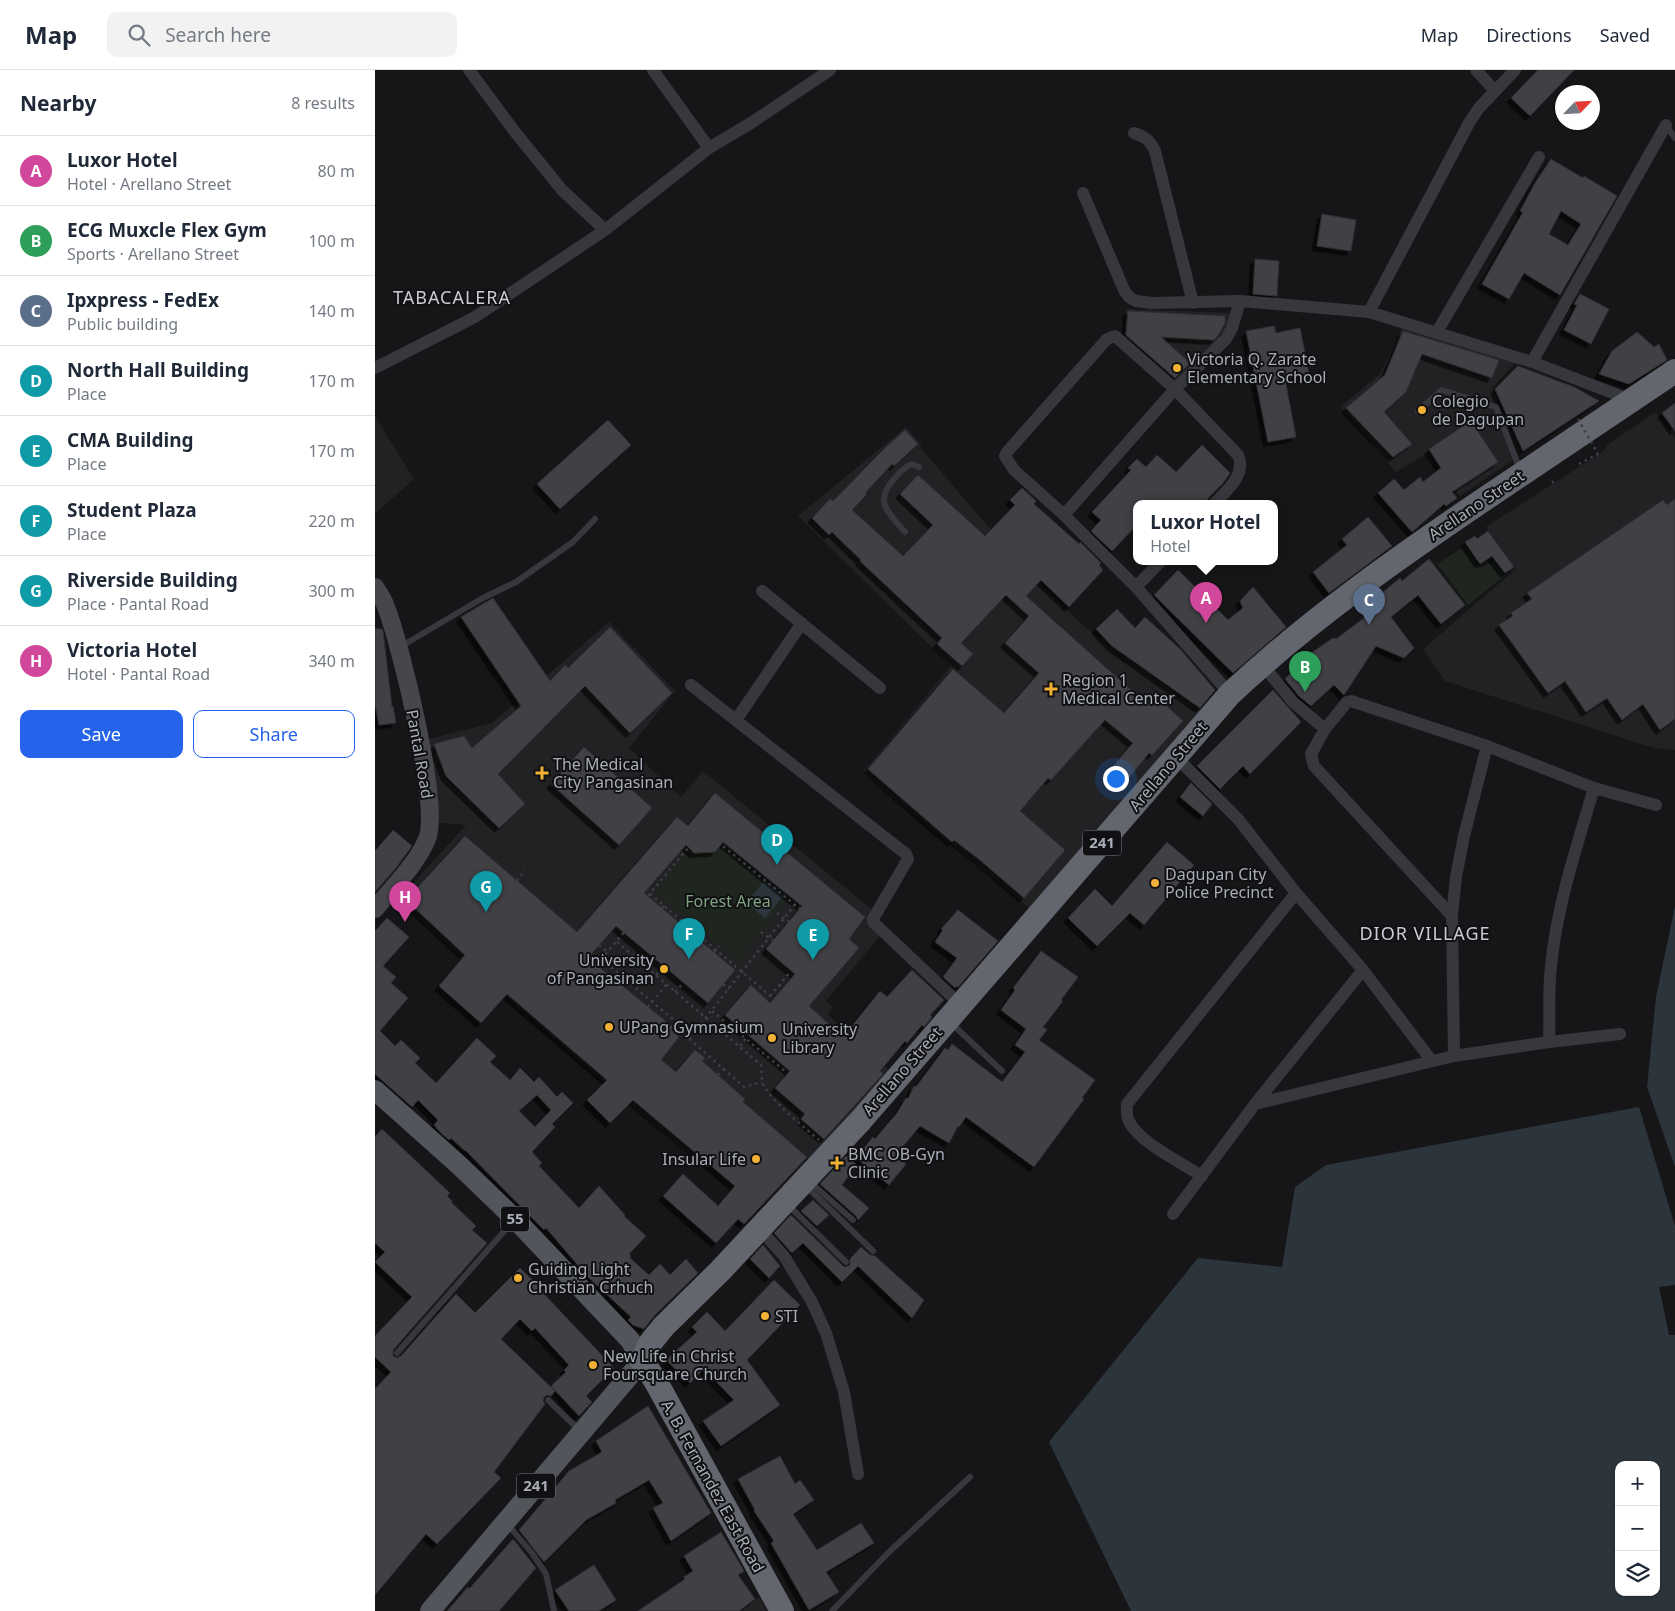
<!DOCTYPE html>
<meta charset="utf-8">
<style>
:root{--surface:#fff;--page:#f2f2f3;--text:#1f2937;--muted:#747a83;--line:#e0e1e3;--accent:#2563eb}
body{margin:0;font-family:"Noto Sans",sans-serif;background:var(--page);color:var(--text)}
.controls{position:absolute;right:15px;bottom:15px;display:grid;overflow:hidden;border-radius:10px;box-shadow:0 1px 4px #0004}
.controls button{width:45px;height:45px;display:grid;place-items:center;padding:0;border:0;border-bottom:1px solid var(--line);background:var(--surface);color:var(--text);font:25px sans-serif}
.compass{position:absolute;left:1180px;top:15px;width:45px;height:45px;border-radius:50%;background:var(--surface);box-shadow:0 1px 4px #0004;rotate:65deg}
.you{position:absolute;left:740px;top:708px;width:18px;height:18px;margin:-12px;border:4px solid #fff;border-radius:50%;background:#1a73e8;box-shadow:0 0 0 8px #1a73e833}
.badge{display:grid;place-items:center;width:32px;height:32px;border-radius:50%;background:var(--accent);color:#fff;font-size:16px;font-weight:700}
.pin{position:absolute;translate:-50% -41px;filter:drop-shadow(0 1px 2px #0008)}
.pin::after{content:'';position:absolute;top:26px;width:18px;height:15px;background:inherit;clip-path:polygon(0 0,100% 0,50% 100%)}
.popup{position:absolute;left:758px;top:430px;width:145px;height:65px;box-sizing:border-box;display:grid;place-content:center;border-radius:10px;background:var(--surface);filter:drop-shadow(0 1px 4px #0005);font-size:16px;white-space:nowrap;color:var(--muted)}
.popup b{font-size:19px;color:var(--text)}
.popup::after{content:'';position:absolute;left:50%;top:100%;margin-left:-10px;border:10px solid transparent;border-top-color:var(--surface)}
.list{margin:0;padding:0;list-style:none}
h2{display:flex;justify-content:space-between;align-items:center;height:65px;margin:0;padding:0 20px;font-size:21px}
h2 small{font-size:16px;font-weight:400;color:var(--muted)}
.list li{display:grid;grid-template-columns:32px 1fr auto;gap:15px;align-items:center;box-sizing:border-box;height:70px;padding:0 20px;border-top:1px solid var(--line)}
.list b{display:block;font-size:19px;white-space:nowrap}
.list p{margin:0;font-size:16px;white-space:nowrap;color:var(--muted)}
.list em{font-size:16px;font-style:normal;color:var(--muted)}
.actions{display:flex;gap:10px;padding:15px 20px}
.actions a{flex:1;padding:11px 0;border:1px solid var(--accent);border-radius:10px;text-align:center;font-size:18px;color:var(--accent)}
.actions .main{background:var(--accent);color:#fff}
.icon{flex:none;width:28px;height:28px;fill:none;stroke:currentColor;stroke-width:2;stroke-linecap:round;stroke-linejoin:round}
.map{position:relative;flex:none;width:1300px;height:1541px;overflow:hidden}
header{display:flex;align-items:center;gap:30px;box-sizing:border-box;height:70px;padding:0 25px;background:var(--surface);border-bottom:1px solid var(--line)}
header strong{font-size:24px}
nav{display:flex;gap:28px;margin-inline-start:auto;font-size:18px}
.search{width:350px;height:45px;background:var(--page);display:flex;align-items:center;gap:12px;box-sizing:border-box;padding:0 18px;border-radius:10px;color:var(--muted);font-size:19px}
main{display:flex}
aside{flex:1;background:var(--surface)}
.map>svg:first-child{display:block}
</style>
<header>
<strong>Map</strong>
<div class="search"><svg class="icon" aria-label="search" viewBox="0 0 24 24"><circle cx="10" cy="10" r="6"/><path d="M15 15l6 6"/></svg>Search here</div>
<nav><a>Map</a><a>Directions</a><a>Saved</a></nav>
</header>
<main>
<aside>
<h2>Nearby<small>8 results</small></h2>
<ul class="list">
<li><span class="badge" style="background:#d1479c">A</span><div><b>Luxor Hotel</b><p>Hotel · Arellano Street</p></div><em>80 m</em></li>
<li><span class="badge" style="background:#2e9e5b">B</span><div><b>ECG Muxcle Flex Gym</b><p>Sports · Arellano Street</p></div><em>100 m</em></li>
<li><span class="badge" style="background:#5c6f8a">C</span><div><b>Ipxpress - FedEx</b><p>Public building</p></div><em>140 m</em></li>
<li><span class="badge" style="background:#0f9aa8">D</span><div><b>North Hall Building</b><p>Place</p></div><em>170 m</em></li>
<li><span class="badge" style="background:#0f9aa8">E</span><div><b>CMA Building</b><p>Place</p></div><em>170 m</em></li>
<li><span class="badge" style="background:#0f9aa8">F</span><div><b>Student Plaza</b><p>Place</p></div><em>220 m</em></li>
<li><span class="badge" style="background:#0f9aa8">G</span><div><b>Riverside Building</b><p>Place · Pantal Road</p></div><em>300 m</em></li>
<li><span class="badge" style="background:#d1479c">H</span><div><b>Victoria Hotel</b><p>Hotel · Pantal Road</p></div><em>340 m</em></li>
</ul>
<div class="actions"><a class="main">Save</a><a>Share</a></div>
</aside>
<div class="map">
<svg width="1300" height="1541" viewBox="0 0 1300 1541">
<defs>
<filter id="shadow"><feDropShadow dx="-4.5" dy="4.5" stdDeviation="0" flood-color="#0009"/></filter>
</defs>
<rect width="100%" height="100%" fill="#161618"/>
<path fill="#222225" d="M751 239 856 243 852 276 802 321 748 272Z
M1029 254 1142 291 1117 318 1147 384 1085 426 1055 382 1021 402 965 337 1005 304Z
M1281 342 1300 368V680L1279 678 1070 611 1048 579 1141 499 1111 457 1230 380 1232 375Z
M0 346 39 409 0 444Z
M531 357 547 375 545 377 610 453 677 525 703 551 728 571 826 641 654 838 487 703 576 596 423 446Z
M234 552 300 621 254 678 306 727 328 701 501 843 505 866 451 931 458 937 452 944 520 1005 440 1094 375 1039 325 1096 22 831 91 755 56 752 54 669 117 653Z
M384 1527 392 1541H366Z"/>
<path fill="#1e261f" d="M1090 476 1105 498 1119 492 1130 505 1093 535 1062 494Z
M346 774 413 828 363 891 279 822 315 778Z"/>
<path fill="#2c353c" fill-rule="evenodd" d="M390 810 409 825 390 848 371 833Z
M1300 836V1097L1272 1017 1281 927Z
M1264 1037 1300 1156V1215L1284 1217 1294 1265H1300V1541H756L674 1372 823 1188 907 1197 920 1117 951 1095ZM1244 1395H1281V1522H1244Z"/>
<path fill="#404145" stroke="#303034" fill-rule="evenodd" filter="url(#shadow)" d="M1163 0H1199L1155 46 1136 28Z
M1176 89 1208 108 1209 106 1242 126 1185 225 1149 203 1134 229 1107 214 1148 142 1145 141 1160 113ZM1186 141 1206 154 1193 175 1174 164Z
M947 144 981 150 976 181 942 176Z
M880 189 904 191 902 226 878 224Z
M1205 224 1234 239 1216 274 1189 260 1202 235 1199 234Z
M753 241 850 246V253L844 264 839 270 786 267 815 293 800 308 751 265Z
M899 256 901 263 925 258 934 304 910 309 921 367 893 372 871 261Z
M1028 261 1124 290 1117 308 1047 284 1031 322 1009 342 1037 374 1018 387 971 338 1010 305Z
M1262 262 1279 277 1284 274 1292 290 1254 314 1224 304 1237 281Z
M1143 296 1199 317 1224 331 1148 381 1120 319Z
M1300 333V361L1287 343Z
M233 350 256 375 185 439 162 414Z
M1096 351 1123 392 1077 422 1082 428 1071 436 1069 434 1037 462 1003 423 1019 409 1029 420 1045 407 1048 412 1066 398 1054 379Z
M530 360 543 374 519 396 517 394 490 423 492 424 477 440 528 486 558 455 525 424 543 405 610 466 640 435 635 430 647 418 661 431 659 434 704 474 705 472 726 493 724 495 728 500 694 537 666 510 651 526 766 629 769 626 776 633 782 627 808 651 777 685 774 683 753 709 738 696 758 673 730 650 676 710 673 708 645 741 690 780 649 828 605 790 579 770 577 772 493 699 578 599 629 643 664 603 630 573 654 546 631 525 586 573 598 584 587 596 562 574 567 568 485 491 486 490 457 462 454 465 437 448 455 429 458 431 509 379Z
M827 375 855 403 848 413 833 428 831 434H762V455L737 481 716 461 726 450 717 442 756 400 753 398 762 389 771 397 782 385 801 402Z
M1300 429V649L1285 660 1268 634 1247 650 1232 628 1211 642 1190 611 1173 623 1124 555 1138 546 1136 543 1157 529 1152 523 1288 430 1292 435Z
M993 447 1017 476 954 523 938 502 972 475 967 469Z
M1113 461 1139 497 1130 503 1117 486 1105 494 1090 472 1100 466 1102 469Z
M1054 489 1090 535 1066 554 1043 525 1016 547 1039 578 1029 588 1001 576 969 625 959 615 936 636 924 626 910 609 932 587V586L958 568 961 569 1008 534 1002 527 1025 508 1027 511Z
M803 500 853 550 868 538 865 531 878 517 911 557 858 603 779 525Z
M118 528 175 611 190 595 193 598 235 557 297 623 255 663 210 616 123 704 150 734 124 758 71 706 59 674 89 666 97 678 146 636 86 547Z
M742 539 760 558 770 547 805 579 840 620 825 638 737 576 721 559Z
M0 559H7L8 561 17 637 18 636 21 653 4 655 0 633Z
M898 620 926 652 875 704 868 696 845 719 822 696Z
M209 677 277 738 244 775 176 714Z
M816 713 837 734 828 746 805 727Z
M340 723 490 847 474 869 484 878 434 936 468 967 505 921 512 927 537 900 569 930 555 945 557 947 549 957 547 955 532 973 530 971 505 1001 508 1004 449 1069 426 1049 430 1044 400 1018 415 1001 350 945 376 915 395 933 420 904 391 879 427 836 348 772 340 782 319 783 311 775 269 823 360 900 333 933 241 856 213 888 298 957 296 960 304 967 286 990 301 1002 320 980 330 988 327 991 370 1029 368 1032 432 1087 369 1154 363 1149 341 1173 288 1126 308 1104 343 1136 360 1116 258 1030 235 1053 212 1030 232 1010 132 924 106 953 64 916 90 885 31 830 90 766 202 862 302 747 313 756Z
M18 760 37 776 20 799 0 822V781Z
M792 772 819 795 769 855 755 843 722 876 693 848 720 819 737 836Z
M583 840 623 871 583 917 581 916 580 918 568 907 582 888 560 872 568 860 566 859Z
M12 848 34 867 8 896 21 907 16 913 33 928 5 961 20 976 26 970 45 988 40 993 61 1013 102 968 121 986 115 992 135 1010 145 998 159 1012 164 1007 182 1027 187 1022 198 1033 177 1054 180 1057 157 1082 167 1093 164 1096 204 1138 224 1116 250 1145 249 1146 271 1166 254 1184 256 1186 255 1188 274 1205 285 1194 295 1205 311 1189 323 1203 279 1246 269 1259 258 1255 253 1250 256 1247 213 1207 171 1158 169 1160 90 1080V1081L76 1068 74 1070 66 1063 59 1055 63 1050 43 1030 37 1037 0 1004V861ZM162 1025 176 1040 160 1057 144 1041Z
M666 881 703 907 686 930 688 931 668 957 672 960 664 970 720 1010 707 1028 709 1029 659 1097 591 1047 584 1057 583 1056 574 1073 545 1056 520 1086 531 1094 514 1115 481 1088 498 1067 500 1069 522 1043 531 1028 533 1029 539 1016 541 1017 570 978 573 980 577 974 627 1012 650 982 640 975 651 959 626 940 640 920 638 918Z
M7 1059 75 1123 72 1126 77 1131 76 1132 101 1156 97 1160 112 1173 18 1280V1286L22 1288 26 1286 81 1224 100 1243 145 1198 171 1223 170 1225 239 1298 211 1326 217 1332 204 1346 176 1316 191 1302 189 1300 194 1295 160 1258 157 1261 145 1249 126 1269 180 1321 176 1326 172 1325 169 1327 168 1331 170 1334 119 1402 126 1408 62 1474 51 1464 0 1525V1319L16 1302 0 1287V1266L37 1227 0 1192 10 1182 0 1173V1067Z
M471 1086 482 1095 467 1115 494 1138 483 1150 481 1146 445 1114Z
M438 1130 454 1145 442 1156 426 1141Z
M416 1145 469 1197 475 1195V1189L486 1177 495 1185 500 1186 549 1230 537 1248 483 1196 467 1212 428 1173 417 1183 399 1163Z
M388 1175 405 1196 394 1208 375 1189Z
M399 1210 425 1235 372 1290 405 1335 346 1376 328 1351 359 1330 329 1299 315 1313 291 1290 322 1262 317 1257 332 1242 350 1261Z
M273 1336 336 1443 296 1471 278 1438 288 1433 274 1410 240 1430 241 1433 211 1450 169 1492 144 1460 194 1401 227 1382 221 1371Z
M405 1386 420 1414 425 1410 439 1430 418 1444 442 1480 486 1453 499 1473 451 1502 464 1522 434 1540 396 1473 399 1471 379 1441 380 1440 363 1409Z
M346 1462 369 1501 363 1505 380 1529 364 1541H263L310 1509 309 1507 318 1501 309 1486Z
M138 1469 161 1498 124 1541H72L93 1517 94 1519Z
M219 1495 241 1530 224 1541H194L180 1520Z"/>
<g fill="none" stroke-linecap="round" stroke-linejoin="round">
<path stroke="#3d3f44" stroke-width="2.5" stroke-dasharray="2.5 4" stroke-linecap="butt" d="M1204 394 1223 384
M1177 411 1181 416
M328 760 425 839
M142 811 150 800
M275 824 399 929
M287 838 291 832
M262 840 270 847
M402 843 414 852
M386 862 399 871
M242 872 386 995C387 1001 386 1009 388 1014 394 1029 431 1059 444 1070
M224 875 232 882
M339 882 344 876
M226 889 306 956 303 959 369 1017 387 1012
M281 905 288 895
M348 914 354 919
M404 915 408 918
M300 922 309 912
M395 926 416 901
M181 929 215 890 223 893 251 860 247 857 328 760 326 758
M273 937 291 915
M337 941 411 1002
M314 969 422 832
M365 976 373 965
M432 977 438 970
M461 990 455 997 464 1005
M343 1005 349 999"/>
<path stroke="#37383d" stroke-width="6" d="M1291 55 1300 68
M1043 341 1067 320 1121 337 1145 400
M530 462C514 443 498 432 519 409 524 403 529 397 537 394L544 397
M25 577 106 529 141 512 198 472 220 449
M575 952 627 1001
M434 1111 478 1150
M430 1115 498 1181
M412 1134 471 1192
M22 1283 139 1150
M173 1330 204 1360
M133 1455 157 1483 171 1504 179 1541
M457 1541 513 1483 595 1407"/>
<path stroke="#37383d" stroke-width="12" d="M94 0 140 62 187 120 230 160
M278 0 334 78
M1101 0 1120 21
M759 63C770 67 775 70 780 81L818 233
M708 123 749 220 754 227 761 231 777 233 865 231 994 242 1157 292 1256 330
M994 242 1094 53 1104 38 1140 0
M1062 262 1164 87
M1157 292 1291 55
M0 298 100 247 230 160 334 78 376 53 455 0
M839 434C851 421 872 405 863 385L800 319 740 266 732 269 632 382 630 386 639 400 689 445 761 517 855 624
M689 445 800 319 851 269 857 258 865 231
M761 517 785 492
M387 521 505 618
M887 594 918 632 950 659
M316 615 531 784 533 789 498 849V852L586 935
M361 650 427 553
M801 687 863 749 921 823 988 900 1056 990
M1077 846 939 696 936 684 950 659 972 632 976 631 1112 676 1219 718 1281 735
M1174 972C1175 947 1173 921 1176 896 1182 835 1202 776 1219 718
M1079 986 1077 846 1081 807 1089 766 1112 676
M880 1034 1079 986 1174 972 1245 964
M827 1106C807 1093 761 1071 753 1049 751 1044 752 1039 752 1034L921 823
M798 1144 880 1034 988 900
M384 1158 409 1186 437 1232 451 1263 469 1322 483 1404"/>
<path stroke="#45474d" stroke-width="18" d="M0 517C4 523 9 530 11 537 25 572 66 738 52 769 42 794 17 818 0 839"/>
<path stroke="#53555c" stroke-width="20" d="M0 1020 85 1096 140 1149 255 1270 267 1291 55 1541"/>
<path stroke="#63666e" stroke-width="24" d="M407 1541 280 1310 267 1291 276 1272 289 1256 345 1201 486 1050 855 624C936 548 1028 484 1120 422 1180 381 1240 341 1300 301"/>
<path stroke="#3d3f44" stroke-width="2.5" stroke-dasharray="2.5 4" stroke-linecap="butt" d="M1203 349 1223 384"/>
</g>
<g fill="#f2b134" stroke="#111113" stroke-width="2">
<circle cx="802" cy="298" r="5"/>
<circle cx="1047" cy="340" r="5"/>
<path d="M673.5 611.5h5v5h5v5h-5v5h-5v-5h-5v-5h5z"/>
<path d="M164.5 695.5h5v5h5v5h-5v5h-5v-5h-5v-5h5z"/>
<circle cx="780" cy="813" r="5"/>
<circle cx="289" cy="899" r="5"/>
<circle cx="234" cy="957" r="5"/>
<circle cx="397" cy="968" r="5"/>
<circle cx="381" cy="1089" r="5"/>
<path d="M459.5 1085.5h5v5h5v5h-5v5h-5v-5h-5v-5h5z"/>
<circle cx="143" cy="1208" r="5"/>
<circle cx="390" cy="1246" r="5"/>
<circle cx="218" cy="1295" r="5"/>
</g>
<g text-anchor="middle" stroke-width="4" stroke-linejoin="round" paint-order="stroke">
<g fill="#111113" stroke="#7b7e86" stroke-width="1">
<rect x="708" y="760.5" width="38" height="25" rx="4"/>
<rect x="126" y="1136.5" width="28" height="25" rx="4"/>
<rect x="142" y="1403.5" width="38" height="25" rx="4"/>
</g>
<g font-size="15" font-weight="bold" fill="#a8adb8">
<text x="727" y="778">241</text>
<text x="140" y="1154">55</text>
<text x="161" y="1421">241</text>
</g>
<g font-size="16" fill="#a8adb8" stroke="#111113" text-anchor="start">
<text x="812" y="295">Victoria Q. Zarate<tspan x="812" dy="18">Elementary School</tspan></text>
<text x="1057" y="337">Colegio<tspan x="1057" dy="18">de Dagupan</tspan></text>
<text x="687" y="616">Region 1<tspan x="687" dy="18">Medical Center</tspan></text>
<text x="178" y="700">The Medical<tspan x="178" dy="18">City Pangasinan</tspan></text>
<text x="790" y="810">Dagupan City<tspan x="790" dy="18">Police Precinct</tspan></text>
<text x="279" y="896" text-anchor="end">University<tspan x="279" dy="18">of Pangasinan</tspan></text>
<text x="244" y="963">UPang Gymnasium</text>
<text x="407" y="965">University<tspan x="407" dy="18">Library</tspan></text>
<text x="473" y="1090">BMC OB-Gyn<tspan x="473" dy="18">Clinic</tspan></text>
<text x="371" y="1095" text-anchor="end">Insular Life</text>
<text x="153" y="1205">Guiding Light<tspan x="153" dy="18">Christian Crhuch</tspan></text>
<text x="400" y="1252">STI</text>
<text x="228" y="1292">New Life in Christ<tspan x="228" dy="18">Foursquare Church</tspan></text>
</g>
<g font-size="16" fill="#a8adb8" stroke="#111113">
<text transform="translate(1101 435) rotate(-34)" y="6">Arellano Street</text>
<text transform="translate(45 684) rotate(80)" y="6">Pantal Road</text>
<text transform="translate(793 696) rotate(-50)" y="6">Arellano Street</text>
<text transform="translate(527 1001) rotate(-49)" y="6">Arellano Street</text>
<text transform="translate(338 1416) rotate(61)" y="6">A. B. Fernandez East Road</text>
</g>
<g font-size="16" fill="#7fa381" stroke="#111113">
<text x="353" y="837">Forest Area</text>
</g>
<g font-size="18" letter-spacing="1" fill="#c9ccd4" stroke="#111113">
<text x="77" y="234">TABACALERA</text>
<text x="1050" y="870">DIOR VILLAGE</text>
</g>
</g>
</svg>
<div class="controls">
<button>+</button>
<button>−</button>
<button><svg class="icon" aria-label="layers" viewBox="0 0 24 24"><path d="M12 4l9 5-9 5-9-5zM3 14l9 5 9-5"/></svg></button>
</div>
<svg class="compass" viewBox="-18 -18 36 36"><path d="M0-13l5 13h-10z" fill="#e53935"/><path d="M0 13l5-13h-10z" fill="#747a83"/></svg>
<div class="you"></div>
<div class="pin badge" style="left:831px;top:553px;background:#d1479c">A</div>
<div class="popup"><b>Luxor Hotel</b>Hotel</div>
<div class="pin badge" style="left:930px;top:622px;background:#2e9e5b">B</div>
<div class="pin badge" style="left:994px;top:555px;background:#5c6f8a">C</div>
<div class="pin badge" style="left:402px;top:795px;background:#0f9aa8">D</div>
<div class="pin badge" style="left:438px;top:890px;background:#0f9aa8">E</div>
<div class="pin badge" style="left:314px;top:889px;background:#0f9aa8">F</div>
<div class="pin badge" style="left:111px;top:842px;background:#0f9aa8">G</div>
<div class="pin badge" style="left:30px;top:852px;background:#d1479c">H</div>
</div>
</main>
